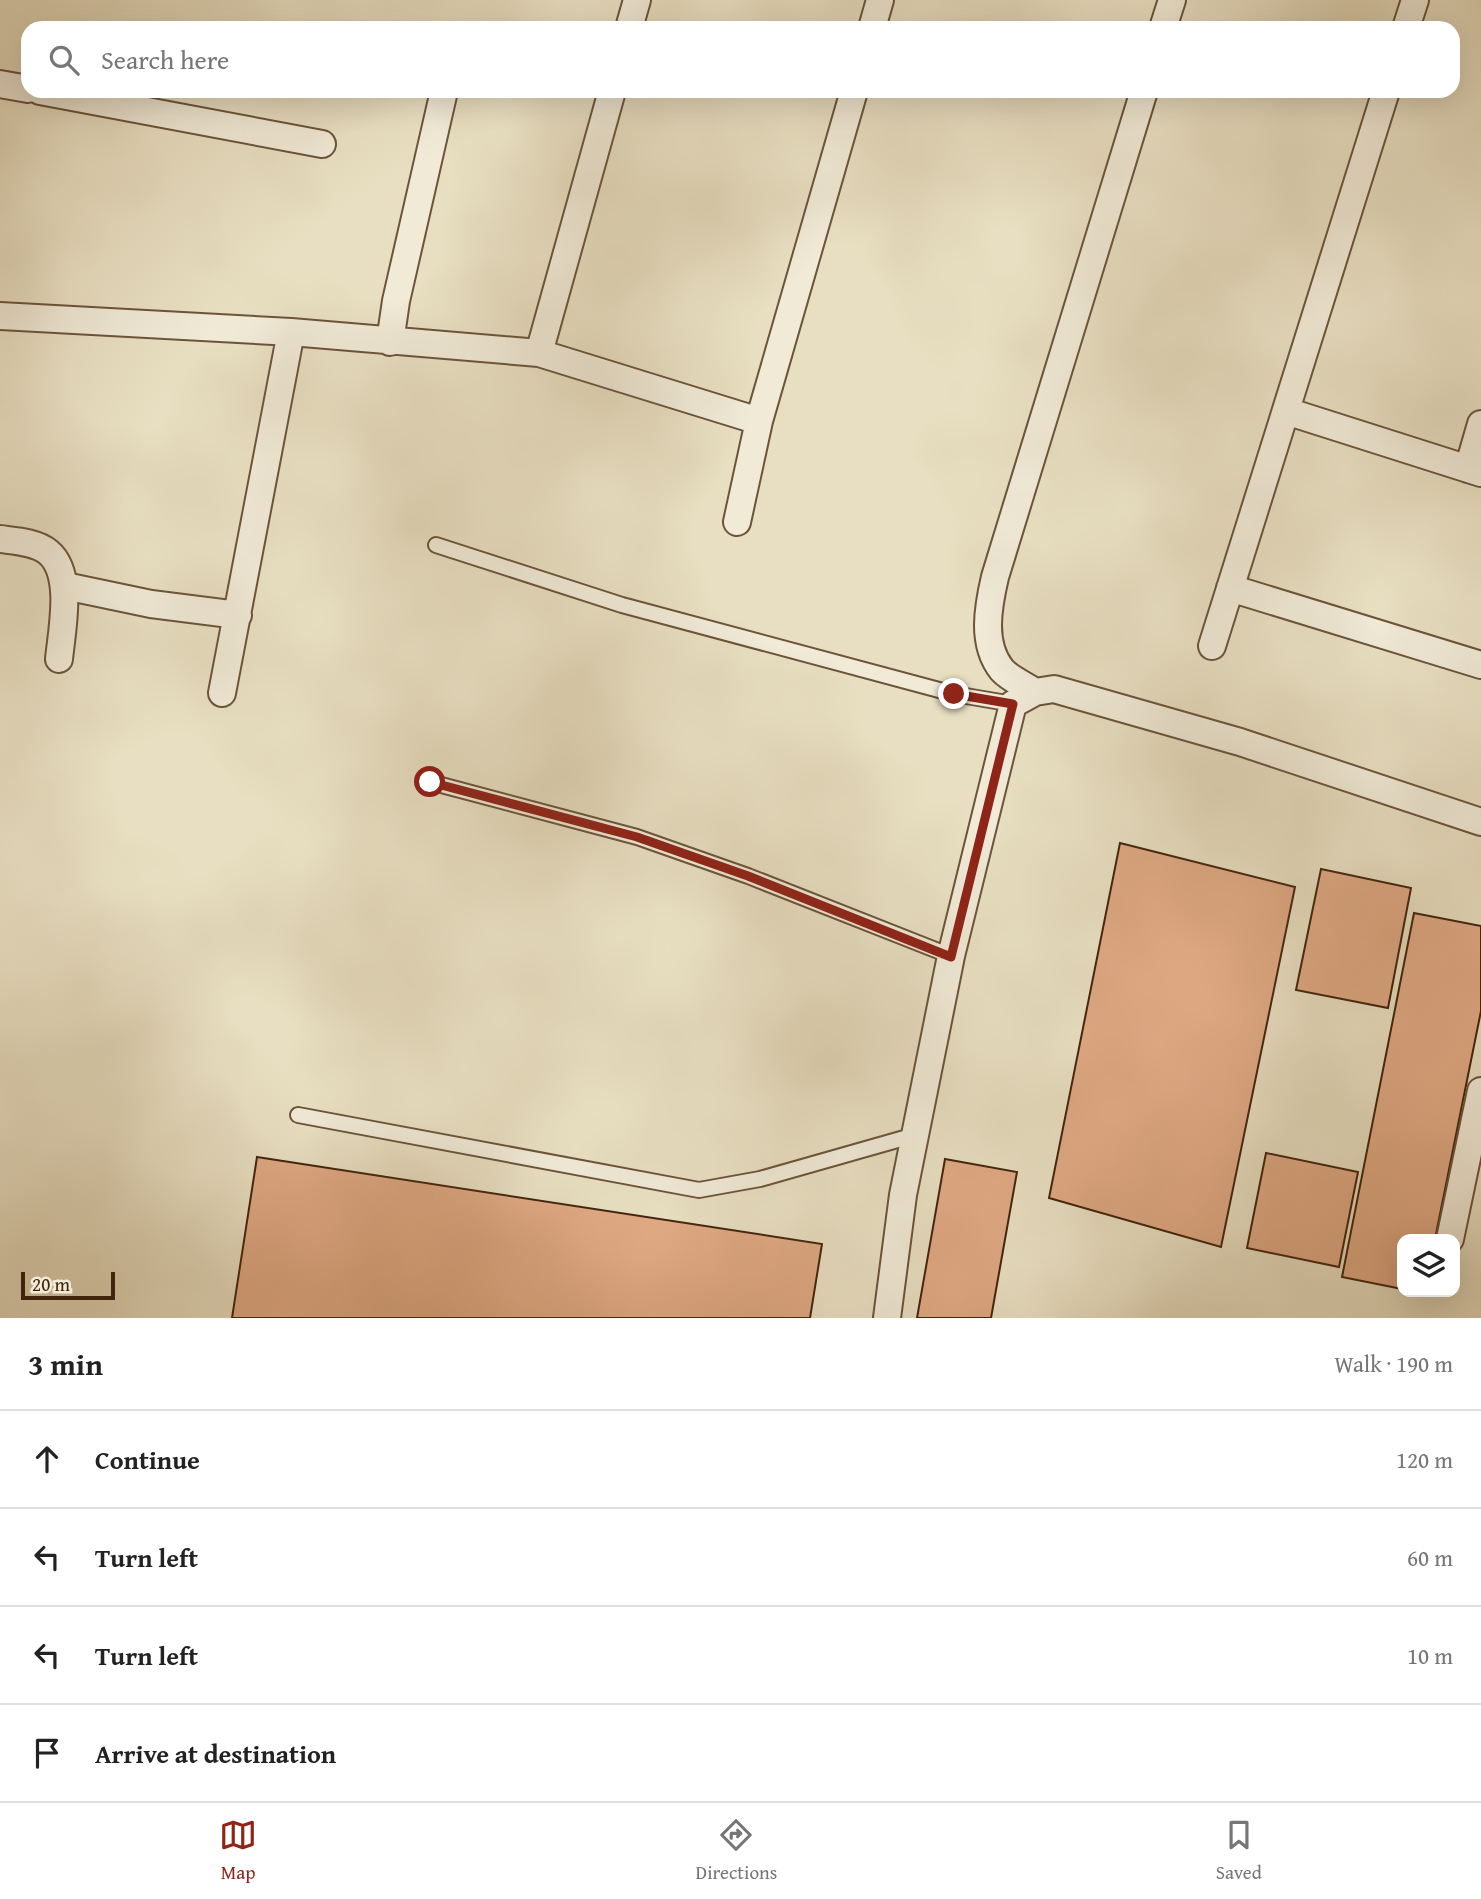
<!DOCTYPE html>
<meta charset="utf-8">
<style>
:root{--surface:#fff;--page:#f2f2f2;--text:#222;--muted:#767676;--line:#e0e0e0;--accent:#8f2418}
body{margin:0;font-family:"Gentium Book Plus",serif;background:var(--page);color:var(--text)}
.controls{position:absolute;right:21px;bottom:21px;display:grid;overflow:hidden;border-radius:14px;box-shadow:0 7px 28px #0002}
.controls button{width:63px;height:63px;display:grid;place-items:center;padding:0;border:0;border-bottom:2px solid var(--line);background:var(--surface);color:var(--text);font:35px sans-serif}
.scale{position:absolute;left:21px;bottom:18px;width:94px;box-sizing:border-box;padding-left:7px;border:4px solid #42250d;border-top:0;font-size:19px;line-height:24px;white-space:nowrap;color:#42250d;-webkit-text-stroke:5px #f0ead7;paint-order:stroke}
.stop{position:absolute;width:21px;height:21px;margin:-16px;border:5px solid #8f2418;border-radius:50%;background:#fff}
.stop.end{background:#8f2418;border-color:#fff;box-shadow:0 2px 7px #0008}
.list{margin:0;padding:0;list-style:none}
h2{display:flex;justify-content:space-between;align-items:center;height:91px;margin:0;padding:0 28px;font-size:30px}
h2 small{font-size:23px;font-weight:400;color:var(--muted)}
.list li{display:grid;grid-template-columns:46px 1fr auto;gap:21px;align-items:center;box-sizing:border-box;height:98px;padding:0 28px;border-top:2px solid var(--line)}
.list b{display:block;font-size:26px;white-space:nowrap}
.list em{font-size:23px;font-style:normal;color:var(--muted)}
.icon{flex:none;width:38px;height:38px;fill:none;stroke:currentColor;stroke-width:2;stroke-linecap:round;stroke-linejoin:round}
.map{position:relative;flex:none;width:1481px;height:1318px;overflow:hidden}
.search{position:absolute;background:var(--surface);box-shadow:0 7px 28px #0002;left:21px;right:21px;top:21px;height:77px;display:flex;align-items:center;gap:18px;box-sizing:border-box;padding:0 24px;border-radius:21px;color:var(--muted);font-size:26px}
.sheet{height:483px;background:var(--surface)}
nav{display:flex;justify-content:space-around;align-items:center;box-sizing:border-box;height:98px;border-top:2px solid var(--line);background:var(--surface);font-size:19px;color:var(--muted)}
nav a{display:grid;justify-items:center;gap:4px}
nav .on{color:var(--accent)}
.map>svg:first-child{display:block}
</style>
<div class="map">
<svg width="1481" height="1318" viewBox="0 0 1481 1318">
<rect width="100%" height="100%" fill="#e8dfc2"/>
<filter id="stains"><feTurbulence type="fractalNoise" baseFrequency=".00286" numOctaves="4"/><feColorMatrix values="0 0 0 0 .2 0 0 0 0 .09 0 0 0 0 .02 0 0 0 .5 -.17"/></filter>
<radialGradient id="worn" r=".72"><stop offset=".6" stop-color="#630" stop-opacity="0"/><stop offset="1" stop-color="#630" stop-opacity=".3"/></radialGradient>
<path fill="#dfa984" stroke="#42250d" stroke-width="2" d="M1120 843 1295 887 1221 1247 1049 1198Z
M1321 869 1411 888 1388 1008 1296 990Z
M1414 913 1481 926V1011L1435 1239H1402V1289L1342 1277Z
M1266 1153 1358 1172 1339 1267 1247 1248Z
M257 1157 822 1244 810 1318H232Z
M945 1159 1017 1172 991 1318H917Z"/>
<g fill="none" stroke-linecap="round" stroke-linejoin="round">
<g stroke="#6c543a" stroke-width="18">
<path id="service" d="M436 545 622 605 954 694 1013 704
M430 782 637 837 748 876 951 956
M298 1115 699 1190 760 1179 915 1135"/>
</g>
<g stroke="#6c543a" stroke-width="30">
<path id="minor" d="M629 28 637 0
M872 28 880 0
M1163 28 1172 0
M1406 28 1415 0
M0 84 28 89
M40 91 322 144
M0 316 291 332 539 353 759 421
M390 342 396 301 444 91
M539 353 612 91
M1286 411 1481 473
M1468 469 1481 424
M737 522 759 421 854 91
M0 539C15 541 36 542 48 552 74 573 62 629 59 659
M65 586 151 604 238 615
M1230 588 1481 665
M1212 646 1386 91
M1035 692C1025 685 1010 679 1002 670 981 644 988 607 995 577L1144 91
M222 693 291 332
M1450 1239 1481 1091
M887 1318 903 1195 951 956 1013 704 1035 692 1054 689 1240 742 1481 822"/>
</g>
<use href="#service" stroke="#f0ead7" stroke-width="14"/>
<use href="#minor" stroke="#f0ead7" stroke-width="26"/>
</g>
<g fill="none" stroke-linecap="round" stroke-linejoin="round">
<path stroke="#8f2418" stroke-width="9" d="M430 782 637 837 748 876 951 957 1013 704 954 694"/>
</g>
<rect width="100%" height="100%" filter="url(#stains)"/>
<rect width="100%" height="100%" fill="url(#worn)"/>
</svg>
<div class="controls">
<button><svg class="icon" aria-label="layers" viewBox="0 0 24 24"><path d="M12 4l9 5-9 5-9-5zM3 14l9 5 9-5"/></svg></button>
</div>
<div class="scale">20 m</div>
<div class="stop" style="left:430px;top:782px"></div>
<div class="stop end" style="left:954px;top:694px"></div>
<div class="search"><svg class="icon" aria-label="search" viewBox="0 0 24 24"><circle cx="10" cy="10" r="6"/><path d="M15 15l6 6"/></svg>Search here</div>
</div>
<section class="sheet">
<h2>3 min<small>Walk · 190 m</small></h2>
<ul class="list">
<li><svg class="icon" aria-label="ahead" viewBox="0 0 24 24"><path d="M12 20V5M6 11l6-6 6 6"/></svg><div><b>Continue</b></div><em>120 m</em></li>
<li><svg class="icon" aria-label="left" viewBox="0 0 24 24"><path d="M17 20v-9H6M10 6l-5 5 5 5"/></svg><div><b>Turn left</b></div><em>60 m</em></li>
<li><svg class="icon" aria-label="left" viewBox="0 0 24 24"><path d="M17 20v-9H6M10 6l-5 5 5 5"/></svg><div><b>Turn left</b></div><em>10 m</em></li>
<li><svg class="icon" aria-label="arrive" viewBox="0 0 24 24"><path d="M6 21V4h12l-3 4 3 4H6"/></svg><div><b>Arrive at destination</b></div></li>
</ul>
</section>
<nav>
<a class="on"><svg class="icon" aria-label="map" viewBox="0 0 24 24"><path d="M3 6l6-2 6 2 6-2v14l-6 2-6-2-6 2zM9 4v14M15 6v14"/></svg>Map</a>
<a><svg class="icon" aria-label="directions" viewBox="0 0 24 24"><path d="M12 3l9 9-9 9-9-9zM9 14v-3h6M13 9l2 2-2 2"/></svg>Directions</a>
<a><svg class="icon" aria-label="saved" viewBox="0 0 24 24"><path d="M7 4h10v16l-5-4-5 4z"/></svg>Saved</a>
</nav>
